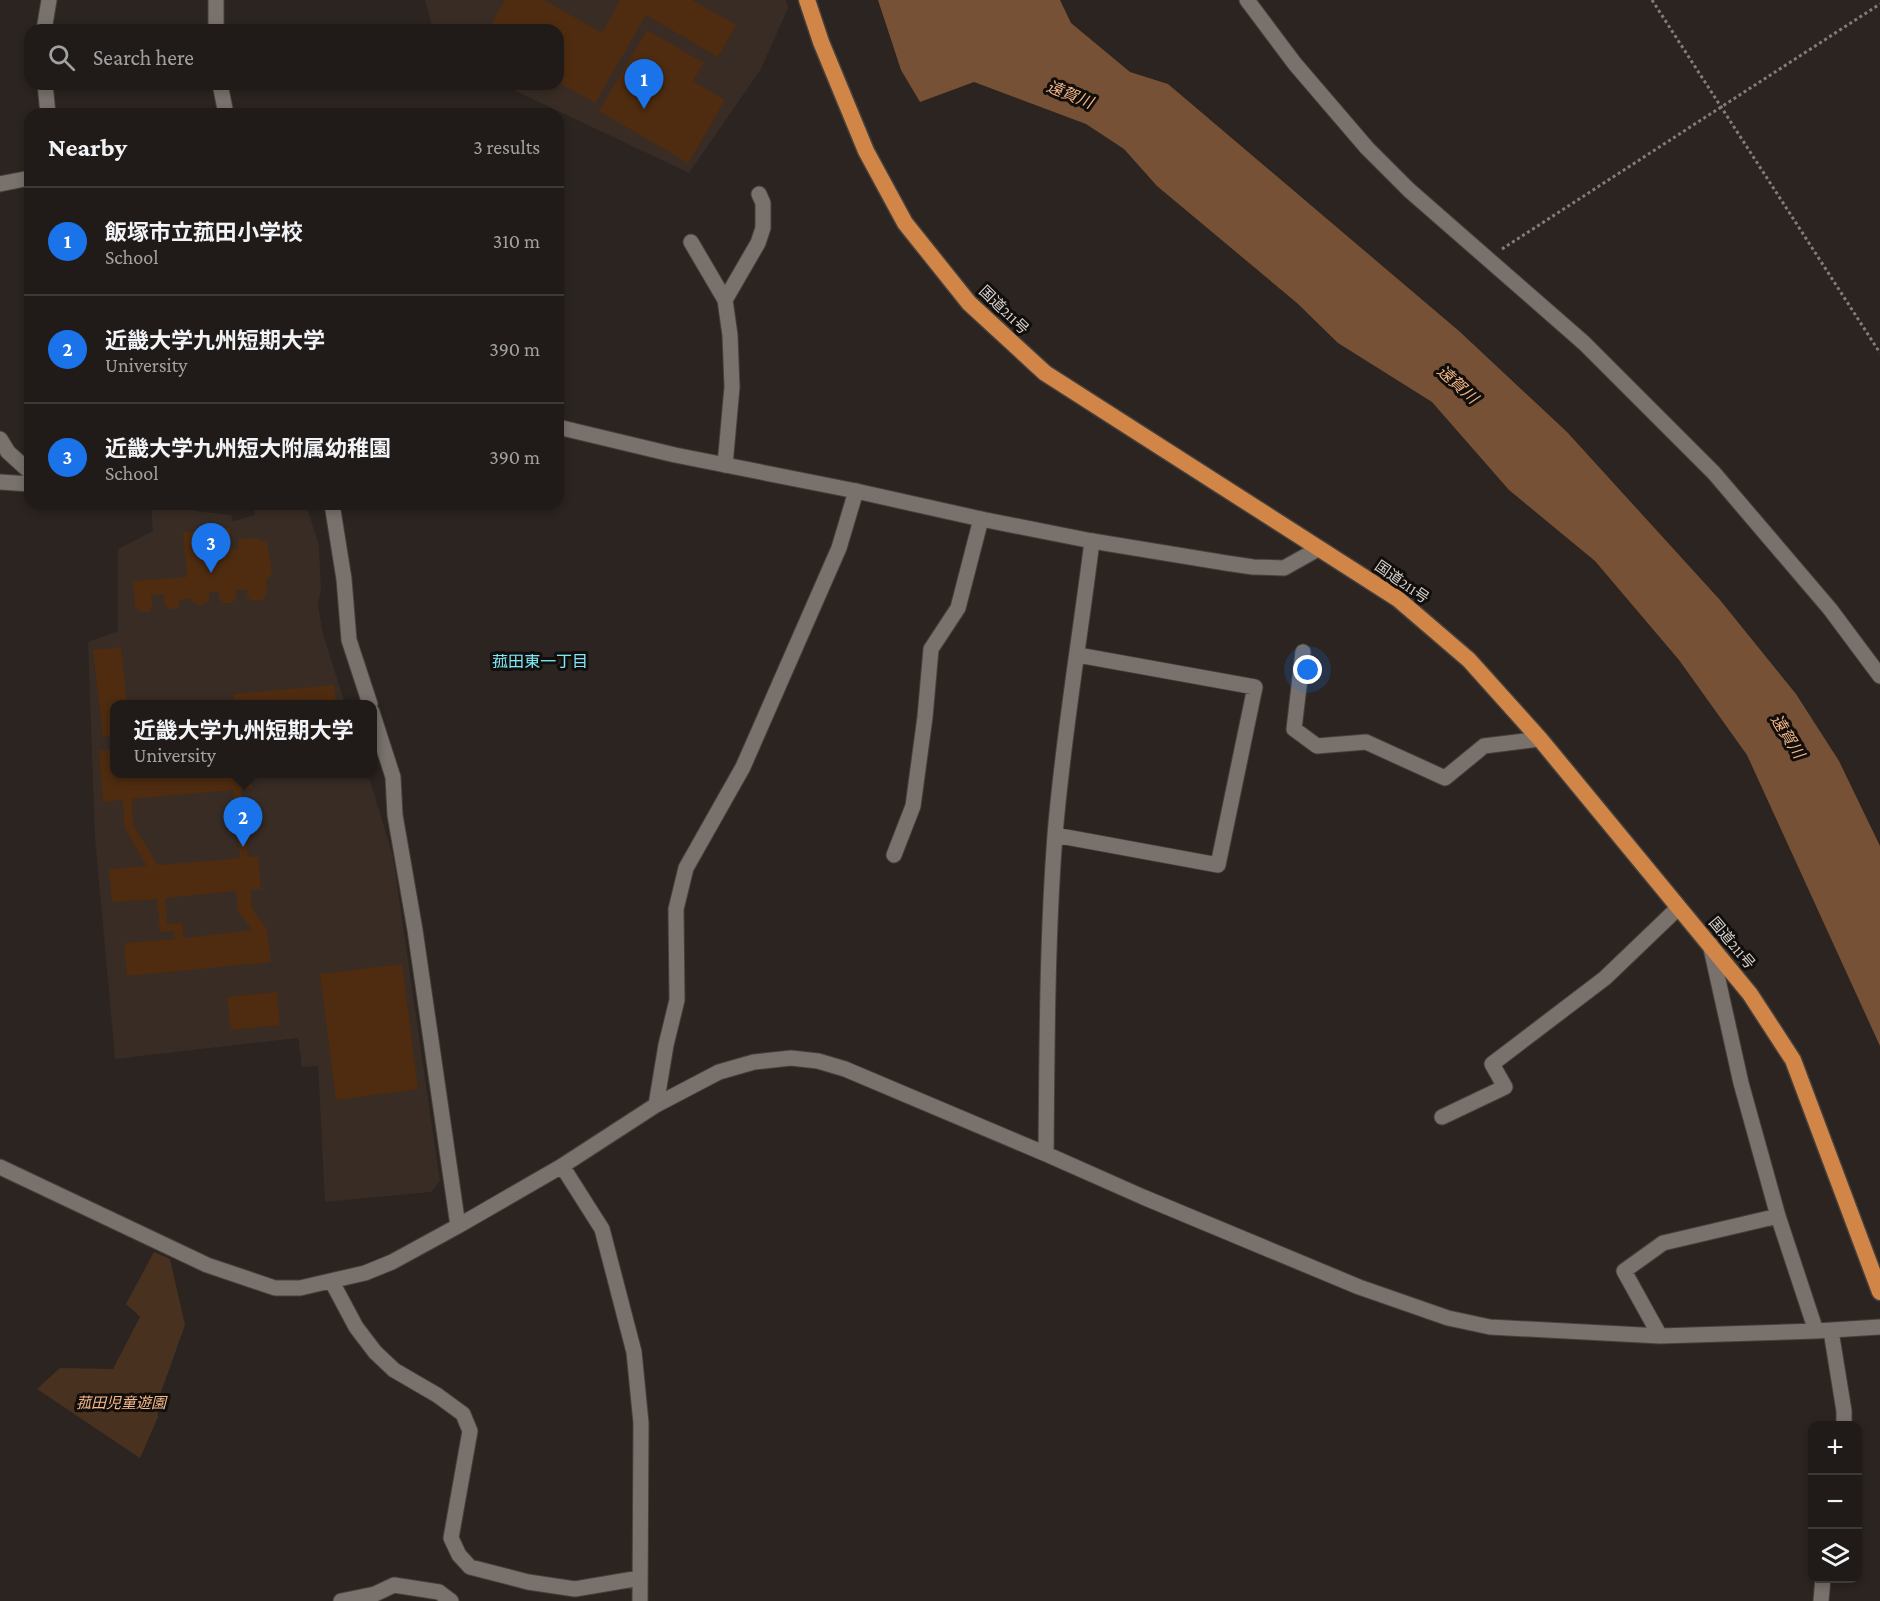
<!DOCTYPE html>
<meta charset="utf-8">
<style>
:root{--surface:#201b18;--page:#282421;--text:#f1f3f6;--muted:#a2a1a2;--line:#3d3937;--accent:#1a73e8}
body{margin:0;font-family:"Crimson Pro","Noto Sans JP",serif;background:var(--page);color:var(--text)}
.controls{position:absolute;right:18px;bottom:18px;display:grid;overflow:hidden;border-radius:12px;box-shadow:0 3px 9px #0003}
.controls button{width:54px;height:54px;display:grid;place-items:center;padding:0;border:0;border-bottom:2px solid var(--line);background:var(--surface);color:var(--text);font:30px sans-serif}
.you{position:absolute;left:1308px;top:670px;width:21px;height:21px;margin:-15px;border:4px solid #fff;border-radius:50%;background:#1a73e8;box-shadow:0 0 0 9px #1a73e833}
.badge{display:grid;place-items:center;width:39px;height:39px;border-radius:50%;background:var(--accent);color:#fff;font-size:20px;font-weight:700}
.pin{position:absolute;translate:-50% -50px;filter:drop-shadow(0 2px 3px #0008)}
.pin::after{content:'';position:absolute;top:32px;width:21px;height:18px;background:inherit;clip-path:polygon(0 0,100% 0,50% 100%)}
.popup{position:absolute;left:110px;top:700px;width:267px;height:78px;box-sizing:border-box;display:grid;place-content:center;border-radius:12px;background:var(--surface);filter:drop-shadow(0 2px 4px #0005);font-size:20px;white-space:nowrap;color:var(--muted)}
.popup b{font-size:22px;color:var(--text)}
.popup::after{content:'';position:absolute;left:50%;top:100%;margin-left:-12px;border:12px solid transparent;border-top-color:var(--surface)}
.list{margin:0;padding:0;list-style:none}
h2{display:flex;justify-content:space-between;align-items:center;height:78px;margin:0;padding:0 24px;font-size:26px}
h2 small{font-size:20px;font-weight:400;color:var(--muted)}
.list li{display:grid;grid-template-columns:39px 1fr auto;gap:18px;align-items:center;box-sizing:border-box;height:108px;padding:0 24px;border-top:2px solid var(--line)}
.list b{display:block;font-size:22px;white-space:nowrap}
.list p{margin:0;font-size:20px;white-space:nowrap;color:var(--muted)}
.list em{font-size:20px;font-style:normal;color:var(--muted)}
.icon{flex:none;width:33px;height:33px;fill:none;stroke:currentColor;stroke-width:2;stroke-linecap:round;stroke-linejoin:round}
.map{position:relative;flex:none;width:1880px;height:1601px;overflow:hidden}
.search{position:absolute;background:var(--surface);box-shadow:0 3px 9px #0003;left:24px;top:24px;width:540px;height:66px;display:flex;align-items:center;gap:15px;box-sizing:border-box;padding:0 21px;border-radius:18px;color:var(--muted);font-size:22px}
.panel{position:absolute;background:var(--surface);box-shadow:0 3px 9px #0003;left:24px;top:108px;width:540px;height:402px;border-radius:18px}
.map>svg:first-child{display:block}
</style>
<div class="map">
<svg width="1880" height="1601" viewBox="0 0 1880 1601">
<rect width="100%" height="100%" fill="#2b2420"/>
<path fill="#382c24" d="M425 0H786L788 8 761 69 689 173 501 84H558V30H433Z
M160 504H190L196 511 231 515 233 521 255 515 254 510 273 504H306L319 546 321 588 318 605 323 634 345 704H114V774H368L393 856 440 1181 431 1192 325 1202 318 1066 302 1067 298 1038 115 1059 95 838 88 642 118 631V549L153 531 151 507Z"/>
<path fill="#49311f" d="M154 1252 170 1259 185 1325 157 1403 158 1417 140 1458 37 1389 60 1368 113 1369 140 1317 126 1304Z"/>
<path fill="#765135" d="M878 0H1060L1071 23 1130 72 1168 84 1459 331 1567 432 1720 600 1796 694 1839 761 1880 846V1046L1747 755 1679 660 1595 561 1509 490 1432 402 1338 343 1297 303 1157 186 1124 149 1086 124 974 82 920 102 901 70Z"/>
<path fill="#4f2c10" fill-rule="evenodd" d="M505 0H544L602 33 620 0H692L736 25 718 57 646 15 595 103 558 82V30H488Z
M647 30 704 63 693 81 725 100 688 163 599 111Z
M208 526 212 528H230L231 549H238V539L259 538V541H267L272 574 266 581 267 593 262 600H251L247 597V590H236V597L232 603H224L219 598V591L209 592V599L205 604 199 605 192 602V599L179 600 180 605 176 609H171L165 606 164 594 151 595 152 606 149 612H141L135 606 133 581 187 577 183 532 196 531 198 528Z
M121 647 127 704H114V736L103 737 93 650Z
M334 685 336 704H234L233 694Z
M114 749V774H262V778H251L252 788 241 789 248 857 258 856 261 889 251 890 252 908 267 929 271 962 127 976 124 943 175 939 174 931 160 932 157 899 112 902 109 869 147 866 124 827 123 800 103 802 99 751ZM233 790 240 858 158 865 133 825 132 799ZM236 891 238 911 252 930 184 938 182 923 167 924 165 898Z
M402 964 418 1089 336 1100 320 974Z
M277 992 280 1025 231 1030 227 997Z"/>
<g fill="none" stroke-linecap="round" stroke-linejoin="round">
<g stroke="#46403c" stroke-width="17">
<path id="minor" d="M1247 0 1295 64 1367 148 1409 190 1584 343 1714 473 1830 609 1880 676
M44 30 49 0
M216 30V0
M45 84 48 114
M220 84 226 114
M0 184 30 178
M691 242 725 300
M725 465 732 387 730 335 725 300 758 243 763 228V203L759 194
M0 482 30 484
M332 504 344 579 349 640 370 704
M1303 652 1294 729 1317 746 1366 742 1445 778 1484 746 1540 739
M372 712 393 777 395 815 415 930 458 1226
M1055 835 1218 865 1255 687 1078 655
M894 855 913 806 925 717 931 649 958 608 981 519
M656 1105 666 1045 677 1000 676 909 686 868 743 767 839 548 856 491
M1442 1117 1505 1087 1492 1064 1605 978 1678 908
M1046 1154C1047 1047 1047 941 1055 835 1063 736 1080 639 1092 541
M562 1166 602 1229 634 1352 641 1423 640 1601
M0 1167 207 1265 275 1288H300L365 1273 392 1262 458 1226 562 1166 656 1105 719 1072 754 1062 791 1058 818 1061 845 1069 1046 1154 1143 1197 1359 1287 1448 1318 1490 1327 1660 1336 1816 1331 1880 1327
M1778 1216 1816 1331
M332 1282 356 1327 375 1352 394 1370 437 1395 463 1414 470 1431 451 1538 459 1555 470 1567 528 1582 575 1589 640 1578
M1831 1331 1844 1411V1426
M1660 1336 1624 1271 1663 1243 1778 1216 1741 1083 1710 944
M341 1601 375 1594 394 1585 439 1592 451 1601
M1821 1601 1823 1578"/>
</g>
<g stroke="#46403c" stroke-width="17">
<path id="tertiary" d="M558 427 675 455 856 491 981 519 1092 541 1226 563 1253 567 1284 568 1318 549
M0 439 8 452 30 472"/>
</g>
<g stroke="#46403c" stroke-width="19">
<path id="trunk" d="M807 0 821 42 866 151 905 223 969 303 1045 373 1398 599 1469 660 1540 739 1750 994 1793 1060 1880 1292"/>
</g>
<path stroke="#837d7a" stroke-width="3" stroke-dasharray="3 3" stroke-linecap="butt" d="M1652 0 1880 353
M1502 249 1880 4"/>
<use href="#minor" stroke="#79716b" stroke-width="15"/>
<use href="#tertiary" stroke="#79716b" stroke-width="15"/>
<use href="#trunk" stroke="#d18648" stroke-width="16"/>
</g>
<g text-anchor="middle" stroke-width="6" stroke-linejoin="round" paint-order="stroke">
<g font-size="15" fill="#d6d2cf" stroke="#110e0c">
<text transform="translate(1004 310) rotate(44)" y="5">国道211号</text>
<text transform="translate(1402 582) rotate(35)" y="5">国道211号</text>
<text transform="translate(1732 943) rotate(50)" y="5">国道211号</text>
</g>
<g font-size="15" font-style="italic" fill="#f7b88a" stroke="#110e0c">
<text x="121" y="1408">菰田児童遊園</text>
</g>
<g font-size="16" font-style="italic" fill="#f4b587" stroke="#110e0c">
<text transform="translate(1070 94) rotate(22)" y="6">遠賀川</text>
<text transform="translate(1458 384) rotate(42)" y="6">遠賀川</text>
<text transform="translate(1788 736) rotate(58)" y="6">遠賀川</text>
</g>
<g font-size="16" fill="#7fe9f8" stroke="#110e0c">
<text x="540" y="667">菰田東一丁目</text>
</g>
</g>
</svg>
<div class="controls">
<button>+</button>
<button>−</button>
<button><svg class="icon" aria-label="layers" viewBox="0 0 24 24"><path d="M12 4l9 5-9 5-9-5zM3 14l9 5 9-5"/></svg></button>
</div>
<div class="you"></div>
<div class="pin badge" style="left:644px;top:109px">1</div>
<div class="pin badge" style="left:243px;top:847px">2</div>
<div class="popup"><b>近畿大学九州短期大学</b>University</div>
<div class="pin badge" style="left:211px;top:573px">3</div>
<div class="search"><svg class="icon" aria-label="search" viewBox="0 0 24 24"><circle cx="10" cy="10" r="6"/><path d="M15 15l6 6"/></svg>Search here</div>
<section class="panel">
<h2>Nearby<small>3 results</small></h2>
<ul class="list">
<li><span class="badge">1</span><div><b>飯塚市立菰田小学校</b><p>School</p></div><em>310 m</em></li>
<li><span class="badge">2</span><div><b>近畿大学九州短期大学</b><p>University</p></div><em>390 m</em></li>
<li><span class="badge">3</span><div><b>近畿大学九州短大附属幼稚園</b><p>School</p></div><em>390 m</em></li>
</ul>
</section>
</div>
